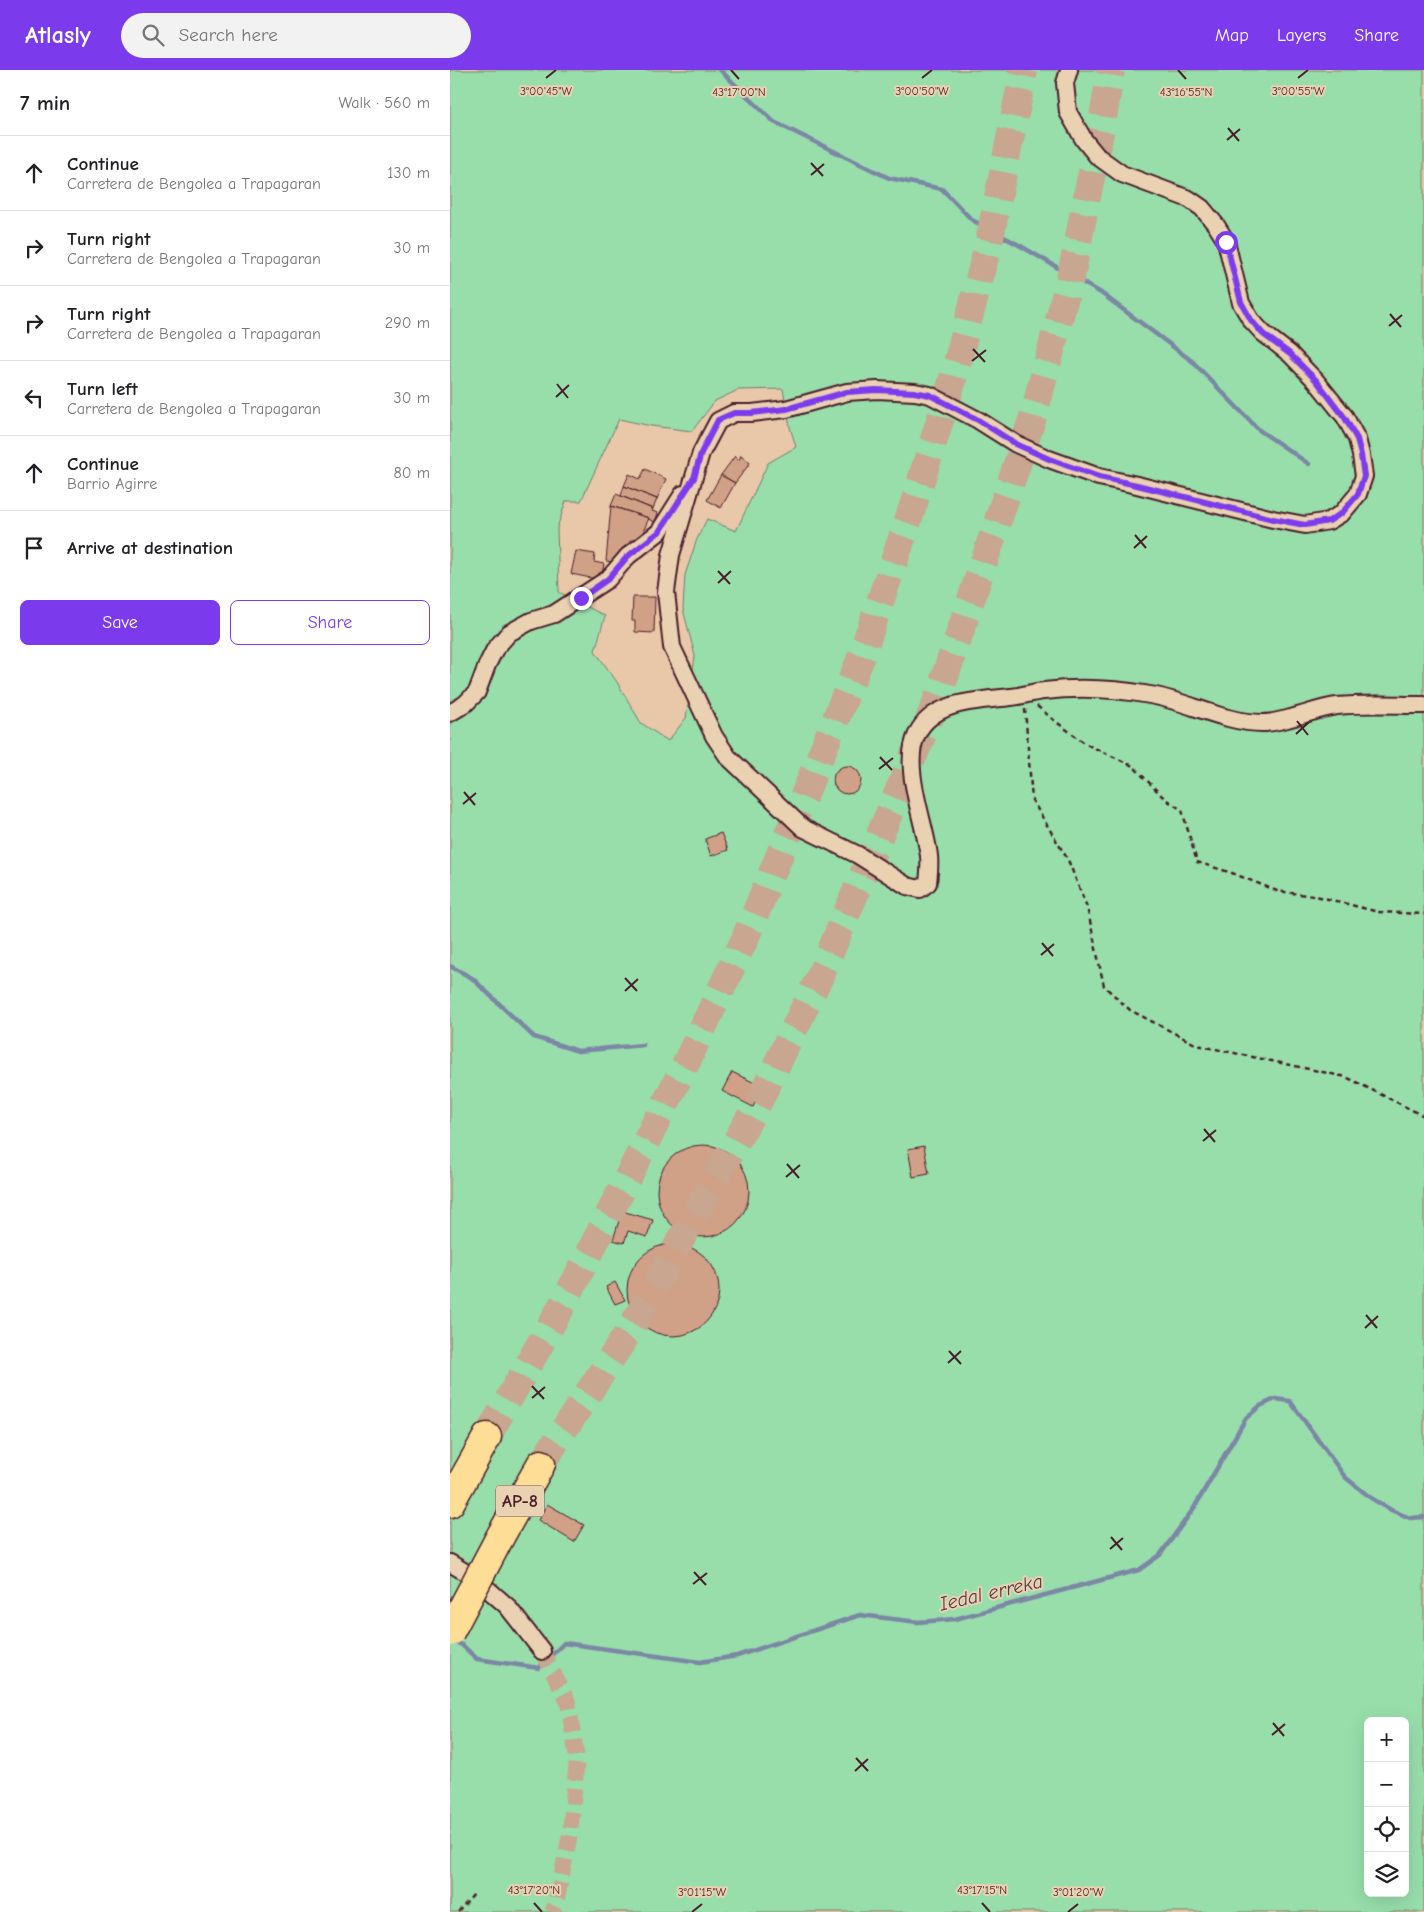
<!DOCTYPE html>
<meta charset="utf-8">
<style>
:root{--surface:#fff;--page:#f2f2f2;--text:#202124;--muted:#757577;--line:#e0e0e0;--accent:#7c3aed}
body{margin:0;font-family:"Comic Neue",sans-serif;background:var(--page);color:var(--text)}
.controls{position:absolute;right:15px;bottom:15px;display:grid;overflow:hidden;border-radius:8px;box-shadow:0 5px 20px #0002}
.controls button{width:45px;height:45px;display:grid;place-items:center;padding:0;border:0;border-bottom:1px solid var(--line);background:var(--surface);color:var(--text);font:25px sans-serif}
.stop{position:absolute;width:15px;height:15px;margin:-11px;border:4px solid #7c3aed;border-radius:50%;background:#fff}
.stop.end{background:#7c3aed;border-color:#fff;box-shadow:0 1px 5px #0008}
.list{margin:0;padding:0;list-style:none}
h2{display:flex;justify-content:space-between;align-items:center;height:65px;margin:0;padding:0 20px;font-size:21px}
h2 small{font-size:16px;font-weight:400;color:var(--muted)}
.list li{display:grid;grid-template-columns:32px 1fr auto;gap:15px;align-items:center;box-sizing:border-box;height:75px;padding:0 20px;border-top:1px solid var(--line)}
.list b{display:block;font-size:19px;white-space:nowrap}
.list p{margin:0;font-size:16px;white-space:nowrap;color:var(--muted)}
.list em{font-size:16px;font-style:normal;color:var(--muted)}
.actions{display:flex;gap:10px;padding:15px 20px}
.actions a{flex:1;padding:11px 0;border:1px solid var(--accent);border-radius:8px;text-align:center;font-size:18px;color:var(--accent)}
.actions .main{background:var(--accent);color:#fff}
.icon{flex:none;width:28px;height:28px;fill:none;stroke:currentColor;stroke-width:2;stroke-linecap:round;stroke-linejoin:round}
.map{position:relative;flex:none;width:974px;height:1842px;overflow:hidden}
header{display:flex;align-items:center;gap:30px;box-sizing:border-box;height:70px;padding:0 25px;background:var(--accent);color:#fff}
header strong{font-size:24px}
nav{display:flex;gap:28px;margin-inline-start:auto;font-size:18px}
.search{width:350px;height:45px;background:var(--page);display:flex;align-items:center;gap:12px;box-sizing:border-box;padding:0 18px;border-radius:28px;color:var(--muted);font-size:19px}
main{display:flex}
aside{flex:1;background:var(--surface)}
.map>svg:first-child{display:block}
</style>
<header>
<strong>Atlasly</strong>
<div class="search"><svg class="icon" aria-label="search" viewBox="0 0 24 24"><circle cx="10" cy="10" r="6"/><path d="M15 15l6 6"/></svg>Search here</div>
<nav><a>Map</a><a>Layers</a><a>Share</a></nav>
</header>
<main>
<aside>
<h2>7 min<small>Walk · 560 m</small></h2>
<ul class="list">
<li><svg class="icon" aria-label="ahead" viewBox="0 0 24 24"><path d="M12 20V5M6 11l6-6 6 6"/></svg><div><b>Continue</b><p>Carretera de Bengolea a Trapagaran</p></div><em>130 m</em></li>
<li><svg class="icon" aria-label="right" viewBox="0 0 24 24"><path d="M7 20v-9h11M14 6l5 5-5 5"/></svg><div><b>Turn right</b><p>Carretera de Bengolea a Trapagaran</p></div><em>30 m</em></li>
<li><svg class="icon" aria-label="right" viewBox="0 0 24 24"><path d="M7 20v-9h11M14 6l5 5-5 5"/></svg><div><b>Turn right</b><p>Carretera de Bengolea a Trapagaran</p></div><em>290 m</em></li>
<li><svg class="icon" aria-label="left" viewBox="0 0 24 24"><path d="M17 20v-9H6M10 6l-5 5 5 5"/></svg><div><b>Turn left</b><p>Carretera de Bengolea a Trapagaran</p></div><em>30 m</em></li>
<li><svg class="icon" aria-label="ahead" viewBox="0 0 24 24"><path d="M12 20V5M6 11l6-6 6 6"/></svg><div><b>Continue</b><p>Barrio Agirre</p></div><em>80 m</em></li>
<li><svg class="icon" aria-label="arrive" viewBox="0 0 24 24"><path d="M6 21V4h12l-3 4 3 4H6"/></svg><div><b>Arrive at destination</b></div></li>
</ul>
<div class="actions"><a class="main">Save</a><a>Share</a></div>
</aside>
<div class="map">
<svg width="974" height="1842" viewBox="0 0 974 1842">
<rect width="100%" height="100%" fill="#e8c8a9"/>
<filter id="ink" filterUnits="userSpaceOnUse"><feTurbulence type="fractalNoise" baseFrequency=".02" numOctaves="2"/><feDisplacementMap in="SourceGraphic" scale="10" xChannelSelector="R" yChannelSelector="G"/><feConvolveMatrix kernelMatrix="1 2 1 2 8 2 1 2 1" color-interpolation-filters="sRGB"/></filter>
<g filter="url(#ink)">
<path fill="#97deab" stroke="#707e6b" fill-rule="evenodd" d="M0 0H974V1842H0ZM333 319 340 357 346 377 318 393 286 461 257 449 247 469 235 505 233 539 245 586 236 648 218 671 191 653 167 612 145 581 155 546 109 522 107 458 116 431H131L169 349 201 356 242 361 265 331 288 320ZM918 1651H955V1823H918Z"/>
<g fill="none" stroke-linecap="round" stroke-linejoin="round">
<path stroke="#7b86a5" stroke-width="4.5" d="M270 0 324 52 439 108 492 119 522 150 569 175 651 223 742 291 809 360 859 394
M0 896 22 908 84 967 128 981 193 975
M4 1572 12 1575 27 1589 89 1598 114 1573 250 1592 287 1586 410 1545 468 1552 505 1549 689 1500 710 1485 744 1438 796 1348 810 1336 825 1329 840 1331 895 1407 921 1428 941 1440 960 1448 974 1447"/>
</g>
<path fill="#d0a087" stroke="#4a1f2b" d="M291 385 300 393 285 413 271 405 285 386 289 390Z
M195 399 216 409 207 429 174 416 179 404 190 409Z
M271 405 285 413 271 438 257 430Z
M174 416 207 429 203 439 171 426Z
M166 424 203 439 202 441 208 443 205 452 198 449 199 448 161 436Z
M161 436 199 448 189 471 180 470 178 477 163 492 156 491Z
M126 481 145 484 144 492 154 494 151 510 121 504Z
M183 527H205L204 563 185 562V551H182Z
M383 710a14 14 0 1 1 28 0a14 14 0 1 1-28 0Z
M271 763 278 780 261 786 255 769Z
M282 1002 313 1017 303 1037 272 1021Z
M207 1121a46 46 0 1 1 92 0a46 46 0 1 1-92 0Z
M474 1076 479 1104 463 1107 458 1079Z
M172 1141 203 1150 197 1167 178 1161 174 1173 163 1170Z
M177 1220a46 46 0 1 1 92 0a46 46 0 1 1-92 0Z
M165 1212 175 1230 165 1234 156 1217Z
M97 1434 134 1455 124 1472 88 1450Z"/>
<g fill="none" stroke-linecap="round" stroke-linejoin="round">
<path stroke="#c8a690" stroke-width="16" stroke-dasharray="16 8" stroke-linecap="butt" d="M92 1581 118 1632 127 1689 120 1764 106 1834 102 1842"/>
<path stroke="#c8a690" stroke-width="28" stroke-dasharray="28 14" stroke-linecap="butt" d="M37 1367 118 1225 237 991 294 871 410 590 462 439 503 309 539 172 574 0
M91 1394 180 1260 309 1031 370 906 486 633 583 347 622 201 653 48 661 0"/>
<g stroke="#4a1f2b" stroke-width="20">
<path id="street" d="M619 0 615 13 618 42 634 70 647 86 672 104 739 129 752 138 766 155 776 171 791 233 801 250 813 263 840 284 866 311 895 347 907 369 911 385 914 406 908 424 892 443 879 451 855 455 823 449 687 415 649 407 599 389 566 374 528 350 480 325 465 322 427 320 397 322 336 339 302 343H284L268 351 251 383 221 485 216 522 222 577 264 666 278 687 353 758 408 785 457 816 470 819 478 813C479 804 480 795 479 786 475 752 451 696 467 664 483 630 529 631 561 627 572 626 583 622 594 621 629 617 666 619 700 625 738 631 774 653 813 653 834 653 864 639 887 636 915 633 945 635 974 635
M0 643 15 634 27 622 37 595 45 579 59 563 81 551 104 544 158 509 178 486 209 462 233 424
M0 1493 25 1508 57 1536 92 1581"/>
</g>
<g stroke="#4a1f2b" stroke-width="31">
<path id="highway" d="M0 1433 37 1367
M50 1467 91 1394"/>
</g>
<path stroke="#4a1f2b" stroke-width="2.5" stroke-dasharray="5 4" stroke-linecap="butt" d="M587 636 605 651 636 674 683 696 715 729 732 740 747 792 782 803 827 821 870 827 928 842 974 844
M575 639 582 730 618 790 637 837 654 916 680 940 747 975 896 1007 974 1046
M8 1842 25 1823"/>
<use href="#street" stroke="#ead1b2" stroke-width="16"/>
<use href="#highway" stroke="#fedd96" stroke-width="28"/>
<g stroke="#4a1f2b" stroke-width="31" stroke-linecap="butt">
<path id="highway-bridge" d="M0 1562 50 1467"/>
</g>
<use href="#highway-bridge" stroke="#fedd96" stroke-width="28"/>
</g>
</g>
<g fill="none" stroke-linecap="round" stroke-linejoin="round" filter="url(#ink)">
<path stroke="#7c3aed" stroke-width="6" d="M131 528 158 509 178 486 209 462 244 408 251 383 268 350 284 343H302L336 339 397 322 426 320 464 322 480 325 528 350 566 374 599 389 649 407 687 415 823 449 855 455 879 451 892 443 908 424 914 406 911 385 907 369 895 348 866 310 840 284 813 264 801 250 791 232 776 172"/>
</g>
<path fill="none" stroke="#4a1f2b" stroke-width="2" d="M281 0 289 9M728 0 736 9M96 8 106 0M472 8 482 0M848 8 858 0M778 58 789 71M777 70 790 59M361 93 373 106M361 105 374 94M940 244 951 257M939 256 952 245M523 279 535 292M522 291 536 280M107 314 118 328M106 327 119 315M685 465 696 478M684 478 697 466M268 501 280 514M268 513 281 501M847 651 858 665M846 664 859 652M430 687 442 700M429 699 443 688M14 722 25 735M13 734 26 723M592 873 603 886M591 885 604 874M175 908 187 921M175 921 188 909M754 1059 765 1072M753 1071 766 1060M337 1094 349 1108M336 1107 350 1095M916 1245 927 1258M915 1258 928 1246M499 1281 511 1294M498 1293 511 1281M82 1316 94 1329M82 1328 95 1317M661 1467 672 1480M660 1479 673 1468M244 1502 256 1515M243 1514 257 1503M823 1653 834 1666M822 1665 835 1654M406 1688 418 1701M405 1701 418 1689M84 1833 92 1842M532 1833 540 1842M242 1842 252 1834M618 1842 628 1834"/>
<g text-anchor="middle" stroke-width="4" stroke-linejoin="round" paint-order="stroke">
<rect fill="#ead1b2" stroke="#7a5454" stroke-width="1" x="46" y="1415.5" width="48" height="31" rx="4"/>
<g font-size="18" font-weight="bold" fill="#4a1f2b">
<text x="70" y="1437">AP-8</text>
</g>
<g font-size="20" font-style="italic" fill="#56394a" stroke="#ead1b2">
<text transform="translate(541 1522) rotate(-13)" y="7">Iedal erreka</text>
</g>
</g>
<g font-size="12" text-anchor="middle" fill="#4a1f2b" stroke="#ead1b2" stroke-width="4" stroke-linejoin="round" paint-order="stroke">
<text x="96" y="25">3°00'45"W</text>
<text x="472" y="25">3°00'50"W</text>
<text x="848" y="25">3°00'55"W</text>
<text x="289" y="26">43°17'00"N</text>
<text x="736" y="26">43°16'55"N</text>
<text x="84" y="1824">43°17'20"N</text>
<text x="532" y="1824">43°17'15"N</text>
<text x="252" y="1826">3°01'15"W</text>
<text x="628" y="1826">3°01'20"W</text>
</g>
</svg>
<div class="controls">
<button>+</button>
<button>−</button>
<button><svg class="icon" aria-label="locate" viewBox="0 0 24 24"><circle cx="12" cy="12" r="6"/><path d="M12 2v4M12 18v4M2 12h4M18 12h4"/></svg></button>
<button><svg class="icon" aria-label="layers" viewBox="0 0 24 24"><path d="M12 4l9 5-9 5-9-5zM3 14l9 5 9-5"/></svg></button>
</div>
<div class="stop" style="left:776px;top:172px"></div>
<div class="stop end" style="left:131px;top:528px"></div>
</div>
</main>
